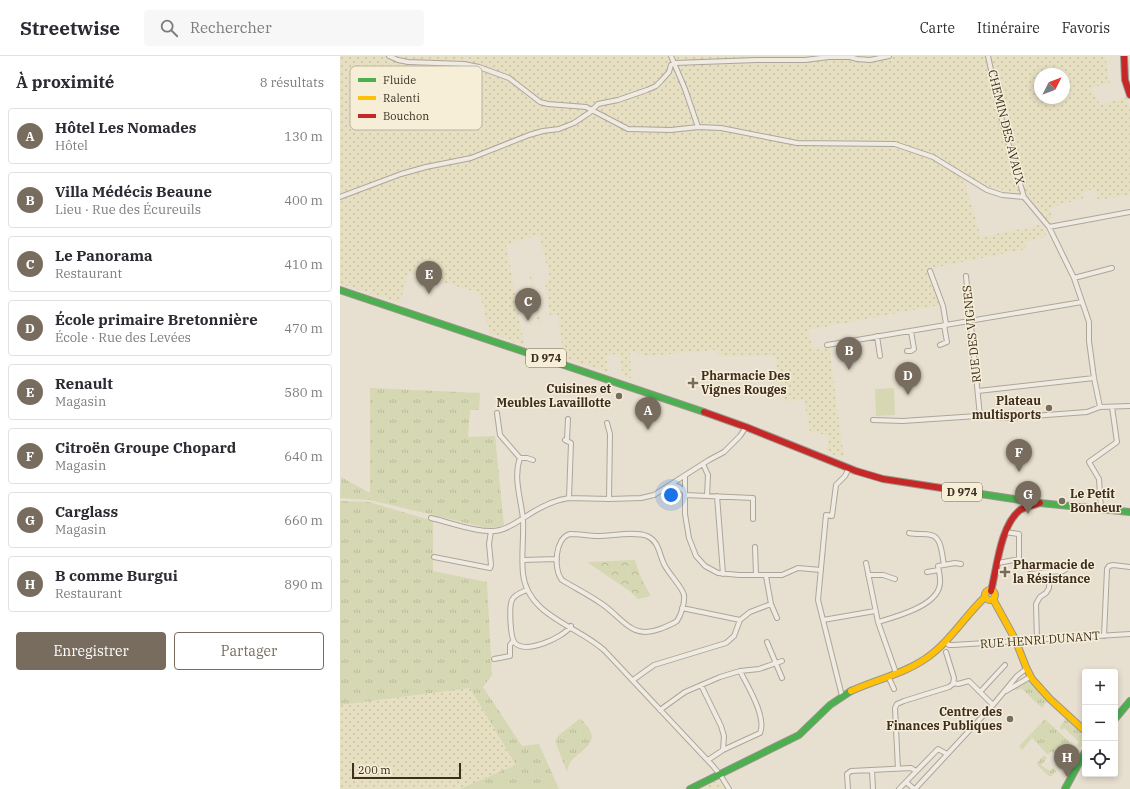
<!DOCTYPE html>
<html lang="fr">
<meta charset="utf-8">
<style>
:root{--surface:#fff;--page:#f7f7f7;--text:#2b2b33;--muted:#7c7c81;--line:#e1e1e2;--accent:#786c5e}
body{margin:0;font-family:"IBM Plex Serif",serif;background:var(--page);color:var(--text)}
.controls{position:absolute;right:12px;bottom:12px;display:grid;overflow:hidden;border-radius:4px;box-shadow:0 2px 6px #0003}
.controls button{width:36px;height:36px;display:grid;place-items:center;padding:0;border:0;border-bottom:1px solid var(--line);background:var(--surface);color:var(--text);font:20px sans-serif}
.compass{position:absolute;left:694px;top:12px;width:36px;height:36px;border-radius:50%;background:var(--surface);box-shadow:0 2px 6px #0003;rotate:48deg}
.scale{position:absolute;left:12px;bottom:10px;width:109px;box-sizing:border-box;padding-left:4px;border:2px solid #3d2e20;border-top:0;font-size:11px;line-height:14px;white-space:nowrap;color:#3d2e20;-webkit-text-stroke:3px #f7eed8;paint-order:stroke}
.you{position:absolute;left:331px;top:439px;width:14px;height:14px;margin:-10px;border:3px solid #fff;border-radius:50%;background:#1a73e8;box-shadow:0 0 0 6px #1a73e833}
.badge{display:grid;place-items:center;width:26px;height:26px;border-radius:50%;background:var(--accent);color:#fff;font-size:13px;font-weight:700}
.pin{position:absolute;translate:-50% -33px;filter:drop-shadow(0 1px 2px #0008)}
.pin::after{content:'';position:absolute;top:21px;width:14px;height:12px;background:inherit;clip-path:polygon(0 0,100% 0,50% 100%)}
.list{margin:0;padding:0;list-style:none}
h2{display:flex;justify-content:space-between;align-items:center;height:52px;margin:0;padding:0 16px;font-size:17px}
h2 small{font-size:13px;font-weight:400;color:var(--muted)}
.list li{display:grid;grid-template-columns:26px 1fr auto;gap:12px;align-items:center;box-sizing:border-box;height:56px;margin:0 8px 8px;padding:0 8px;border:1px solid var(--line);border-radius:4px}
.list b{display:block;font-size:15px;white-space:nowrap}
.list p{margin:0;font-size:13px;white-space:nowrap;color:var(--muted)}
.list em{font-size:13px;font-style:normal;color:var(--muted)}
.actions{display:flex;gap:8px;padding:12px 16px}
.actions a{flex:1;padding:9px 0;border:1px solid var(--accent);border-radius:4px;text-align:center;font-size:14px;color:var(--accent)}
.actions .main{background:var(--accent);color:#fff}
.icon{flex:none;width:22px;height:22px;fill:none;stroke:currentColor;stroke-width:2;stroke-linecap:round;stroke-linejoin:round}
.map{position:relative;flex:none;width:790px;height:733px;overflow:hidden}
header{display:flex;align-items:center;gap:24px;box-sizing:border-box;height:56px;padding:0 20px;background:var(--surface);border-bottom:1px solid var(--line)}
header strong{font-size:19px}
nav{display:flex;gap:22px;margin-inline-start:auto;font-size:14px}
.search{width:280px;height:36px;background:var(--page);display:flex;align-items:center;gap:10px;box-sizing:border-box;padding:0 14px;border-radius:4px;color:var(--muted);font-size:15px}
main{display:flex}
aside{flex:1;background:var(--surface)}
.map>svg:first-child{display:block}
</style>
<header>
<strong>Streetwise</strong>
<div class="search"><svg class="icon" aria-label="search" viewBox="0 0 24 24"><circle cx="10" cy="10" r="6"/><path d="M15 15l6 6"/></svg>Rechercher</div>
<nav><a>Carte</a><a>Itinéraire</a><a>Favoris</a></nav>
</header>
<main>
<aside>
<h2>À proximité<small>8 résultats</small></h2>
<ul class="list">
<li><span class="badge">A</span><div><b>Hôtel Les Nomades</b><p>Hôtel</p></div><em>130 m</em></li>
<li><span class="badge">B</span><div><b>Villa Médécis Beaune</b><p>Lieu · Rue des Écureuils</p></div><em>400 m</em></li>
<li><span class="badge">C</span><div><b>Le Panorama</b><p>Restaurant</p></div><em>410 m</em></li>
<li><span class="badge">D</span><div><b>École primaire Bretonnière</b><p>École · Rue des Levées</p></div><em>470 m</em></li>
<li><span class="badge">E</span><div><b>Renault</b><p>Magasin</p></div><em>580 m</em></li>
<li><span class="badge">F</span><div><b>Citroën Groupe Chopard</b><p>Magasin</p></div><em>640 m</em></li>
<li><span class="badge">G</span><div><b>Carglass</b><p>Magasin</p></div><em>660 m</em></li>
<li><span class="badge">H</span><div><b>B comme Burgui</b><p>Restaurant</p></div><em>890 m</em></li>
</ul>
<div class="actions"><a class="main">Enregistrer</a><a>Partager</a></div>
</aside>
<div class="map">
<svg width="790" height="733" viewBox="0 0 790 733">
<defs>
<pattern id="farmland-dots" width="8" height="8" patternUnits="userSpaceOnUse"><rect width="8" height="8" fill="#e6dfc2"/><path d="M2 2h.1M6 6h.1" fill="none" stroke="#c6c0a6" stroke-width="1.8" stroke-linecap="round"/></pattern>
<pattern id="grass-tufts" width="24" height="20" patternUnits="userSpaceOnUse"><rect width="24" height="20" fill="#d6d7b3"/><path d="M3 7l-1-3M5 7V3M7 7l1-3M15 17l-1-3M17 17v-4M19 17l1-3" fill="none" stroke="#b9b99a"/></pattern>
<pattern id="forest-crowns" width="20" height="18" patternUnits="userSpaceOnUse"><rect width="20" height="18" fill="#d6d7b3"/><path d="M2 6a3 3 0 1 1 6 0M12 15a3 3 0 1 1 6 0" fill="none" stroke="#b9b99a"/></pattern>
</defs>
<rect width="100%" height="100%" fill="#e7e0d1"/>
<path fill="url(#farmland-dots)" fill-rule="evenodd" d="M0 0H765L770 27 751 32 760 49 786 41 790 51V139L758 144 755 132 743 137 744 142 709 152 713 163 707 165 686 137 678 138 646 130 622 117 641 181 700 169 707 180 685 186 686 193 588 213 600 249 468 274 474 294 489 291 504 403 487 396V379L470 376 464 343 443 346 435 299 382 301 375 294 308 300 290 295 291 322 283 321 279 298 266 299 268 316 224 302 218 259 210 260 205 226 210 222 199 179 166 188 184 289 149 277 140 237 68 216 60 247 0 228ZM700 18H724V42H700Z
M189 215H191L201 267 198 268Z
M131 632 176 709 120 733H0V649Z
M378 724 385 733H358Z"/>
<path fill="url(#grass-tufts)" d="M30 332 140 337 139 354H130L128 381 155 380 164 470 147 472 30 444 0 442 1 421 30 437Z
M0 445 29 446 93 465V515L147 526 152 619 143 631 182 690 199 688 219 733H120L176 709 130 632 0 649Z
M688 626 691 628 708 644 702 652 681 632 679 634H673L683 627Z
M239 663C243 664 245 668 248 671 261 689 237 695 230 707 228 709 228 713 227 716L215 685 218 680Z
M705 663 734 690 735 693 729 704 726 703 721 714 715 709 720 702 711 695 708 699 692 682 682 694 679 690Z
M726 663 729 664 745 682V689L739 692 737 688 739 686 724 672 722 674 720 672V670Z
M704 699 707 702 701 709 710 715 713 712V710L716 715 712 720H709L697 709 698 706Z"/>
<path fill="url(#forest-crowns)" d="M295 504 301 522 311 540 298 543 291 536 247 506Z"/>
<path fill="#d6d7b3" d="M554 332 555 359 536 360 535 333Z"/>
<g fill="none" stroke-linecap="round" stroke-linejoin="round">
<g stroke="#ada599" stroke-width="6">
<path id="street" d="M49 0 58 4 68 6 124 8 139 11 169 22 200 46 208 48 246 51 288 73 331 74 358 71 381 72 457 87 555 88 593 101 647 134 662 139 684 141
M331 0 345 33 358 71
M648 0 663 69 684 141 709 171 734 222 749 266V285L754 322 760 351
M335 7 416 4H465L489 1H510L517 3 530 4 549 0
M0 141 61 118 86 111 131 102 189 79 203 75 219 73 234 67 249 57 258 48 278 44 307 34 316 30 321 25 329 16 331 9 335 7
M709 171 790 156
M590 215 603 250 606 268
M626 220 640 360
M734 222 772 212
M537 280 540 300
M487 289 742 246
M600 289 607 286 604 269
M567 295H571L574 293 571 275
M638 335 754 322
M157 357 160 379 180 402
M533 364 563 365 637 360 666 362 747 356 760 351 790 350
M267 367 270 378 269 443
M225 384 231 387 229 442
M227 384 228 363
M193 404 187 402H180C173 422 181 443 183 463 184 481 181 499 183 518 188 560 236 569 264 594L373 710 381 720 389 733
M363 408 368 419 367 440
M345 420V458L349 482 356 500 365 510 378 517 399 519H442L458 512 481 514
M332 428 339 431 345 436
M345 439 413 442V463
M377 440 383 518
M761 453 759 423 749 406 777 386 772 351
M91 462C109 466 143 479 160 474 169 472 177 466 185 461 197 453 214 444 229 442L269 443 301 442 314 439 369 404 384 396 400 380 406 371
M569 477C577 479 584 477 591 479 602 481 602 500 604 509
M230 478C240 478 249 480 258 480 272 480 295 475 307 480 319 485 319 498 324 508 328 517 343 532 344 539 345 547 341 559 337 565 331 569 325 571 320 573 291 584 283 562 262 548 249 539 235 532 222 524 213 513 215 482 230 478Z
M415 491 416 519
M94 501 150 512 151 509 149 488 151 475
M183 504 217 503
M526 507 538 566 556 617
M658 507 679 503V478L665 476
M587 516 599 514
M710 516 723 515 726 513
M690 518 710 516 709 532 706 537 700 541 696 548 697 584
M528 519H543L555 523
M426 520 431 548 437 562
M187 534C182 536 175 538 172 544 169 550 170 582 175 587 186 598 223 582 231 570
M342 552 400 564
M483 564 535 555
M538 566C555 561 593 551 599 532 602 525 599 517 598 510L615 507 621 508
M764 580 767 513 769 510 773 509 790 511
M605 585 609 589H613L790 578
M427 586 442 622
M154 603 170 600V589L173 585
M548 620 554 633
M293 624 314 609 386 587 394 580 400 564 410 556 431 548
M613 627 618 628 629 625 653 649
M361 629 381 670 384 680 383 694
M666 635 690 621
M640 636 665 609
M502 640 478 544 486 459 492 460 496 429 505 420 509 412
M320 654 345 636 380 621 400 615 419 613 442 605
M368 704 383 694 420 677C427 661 407 629 400 615
M558 713 555 652 557 648 564 645 609 631 613 628 614 622 606 596
M532 715 533 733
M566 726 574 733
M508 733 507 718 511 715 571 712 576 715
M559 733 598 693 607 698
M575 733 653 649 677 620 686 613"/>
</g>
<g stroke="#9c958a" stroke-width="8">
<path id="fast" d="M0 234 364 356
M621 435 700 447 790 456
M775 663 790 645
M350 733 459 679 490 649 511 635
M725 733 745 696"/>
</g>
<g stroke="#9c958a" stroke-width="8">
<path id="slow" d="M645 539a5 5 0 1 1 10 0a5 5 0 1 1-10 0Z
M653 543 675 583 686 611 692 623 710 643 745 675
M511 635C535 624 563 618 585 603 609 587 624 561 645 541"/>
</g>
<g stroke="#9c958a" stroke-width="8">
<path id="jam" d="M784 0 785 24 790 39
M364 356 406 371 516 415 543 423 621 435
M651 535C657 512 660 470 680 454 684 451 694 449 700 447"/>
</g>
<use href="#street" stroke="#efebe3" stroke-width="4"/>
<use href="#fast" stroke="#4caf50" stroke-width="6"/>
<use href="#slow" stroke="#ffc107" stroke-width="6"/>
<use href="#jam" stroke="#c62828" stroke-width="6"/>
</g>
<g fill="#786c5e" stroke="#f7eed8" stroke-width="1.5">
<path d="M351 321h4v4h4v4h-4v4h-4v-4h-4v-4h4z"/>
<circle cx="279" cy="340" r="4"/>
<circle cx="709" cy="352" r="4"/>
<circle cx="722" cy="445" r="4"/>
<path d="M663 510h4v4h4v4h-4v4h-4v-4h-4v-4h4z"/>
<circle cx="670" cy="663" r="4"/>
</g>
<g text-anchor="middle" stroke-width="3" stroke-linejoin="round" paint-order="stroke">
<g fill="#f7eed8" stroke="#756857" stroke-width="1">
<rect x="186" y="293" width="40" height="18" rx="3"/>
<rect x="602" y="427" width="40" height="18" rx="3"/>
</g>
<g font-size="11" font-weight="bold" fill="#3d2e20">
<text x="206" y="306">D 974</text>
<text x="622" y="440">D 974</text>
</g>
<g font-size="12" fill="#3d2e20" stroke="#f7eed8">
<text transform="translate(666 71) rotate(76)" y="4">CHEMIN DES AVAUX</text>
<text transform="translate(632 278) rotate(-96)" y="4">RUE DES VIGNES</text>
<text transform="translate(700 584) rotate(-4)" y="4">RUE HENRI DUNANT</text>
</g>
<g font-size="12" font-weight="bold" fill="#3d2e20" stroke="#f7eed8" text-anchor="start">
<text x="361" y="324">Pharmacie Des<tspan x="361" dy="14">Vignes Rouges</tspan></text>
<text x="271" y="337" text-anchor="end">Cuisines et<tspan x="271" dy="14">Meubles Lavaillotte</tspan></text>
<text x="701" y="349" text-anchor="end">Plateau<tspan x="701" dy="14">multisports</tspan></text>
<text x="730" y="442">Le Petit<tspan x="730" dy="14">Bonheur</tspan></text>
<text x="673" y="513">Pharmacie de<tspan x="673" dy="14">la Résistance</tspan></text>
<text x="662" y="660" text-anchor="end">Centre des<tspan x="662" dy="14">Finances Publiques</tspan></text>
</g>
</g>
<rect x="10" y="10" width="132" height="64" rx="6" fill="#f7eed8" stroke="#bfb4a1" stroke-width="1"/>
<rect x="18" y="22" width="18" height="4" fill="#4caf50"/>
<rect x="18" y="40" width="18" height="4" fill="#ffc107"/>
<rect x="18" y="58" width="18" height="4" fill="#c62828"/>
<g font-size="11" fill="#3d2e20">
<text x="43" y="28">Fluide</text>
<text x="43" y="46">Ralenti</text>
<text x="43" y="64">Bouchon</text>
</g>
</svg>
<div class="controls">
<button>+</button>
<button>−</button>
<button><svg class="icon" aria-label="locate" viewBox="0 0 24 24"><circle cx="12" cy="12" r="6"/><path d="M12 2v4M12 18v4M2 12h4M18 12h4"/></svg></button>
</div>
<svg class="compass" viewBox="-18 -18 36 36"><path d="M0-13l5 13h-10z" fill="#e53935"/><path d="M0 13l5-13h-10z" fill="#7c7c81"/></svg>
<div class="scale">200 m</div>
<div class="you"></div>
<div class="pin badge" style="left:308px;top:374px">A</div>
<div class="pin badge" style="left:509px;top:314px">B</div>
<div class="pin badge" style="left:188px;top:265px">C</div>
<div class="pin badge" style="left:568px;top:339px">D</div>
<div class="pin badge" style="left:89px;top:238px">E</div>
<div class="pin badge" style="left:679px;top:416px">F</div>
<div class="pin badge" style="left:688px;top:458px">G</div>
<div class="pin badge" style="left:727px;top:721px">H</div>
</div>
</main>
